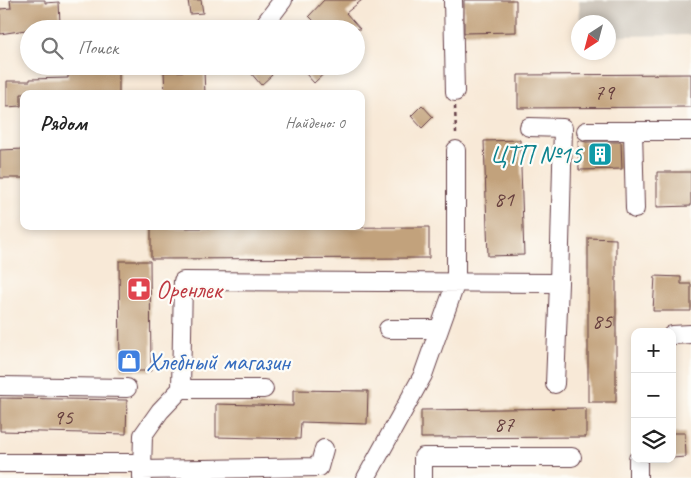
<!DOCTYPE html>
<html lang="ru">
<meta charset="utf-8">
<style>
:root{--surface:#fff;--page:#f2f2f2;--text:#222;--muted:#767676;--line:#e0e0e0}
body{margin:0;font-family:Caveat,sans-serif;background:var(--page);color:var(--text)}
.controls{position:absolute;right:15px;bottom:15px;display:grid;overflow:hidden;border-radius:10px;box-shadow:0 2px 8px #0003}
.controls button{width:45px;height:45px;display:grid;place-items:center;padding:0;border:0;border-bottom:1px solid var(--line);background:var(--surface);color:var(--text);font:25px sans-serif}
.compass{position:absolute;left:571px;top:15px;width:45px;height:45px;border-radius:50%;background:var(--surface);box-shadow:0 2px 8px #0003;rotate:216deg}
.list{margin:0;padding:0;list-style:none}
h2{display:flex;justify-content:space-between;align-items:center;height:65px;margin:0;padding:0 20px;font-size:21px}
h2 small{font-size:16px;font-weight:400;color:var(--muted)}
.icon{flex:none;width:28px;height:28px;fill:none;stroke:currentColor;stroke-width:2;stroke-linecap:round;stroke-linejoin:round}
.map{position:relative;flex:none;width:691px;height:478px;overflow:hidden}
.search{position:absolute;background:var(--surface);box-shadow:0 2px 8px #0003;left:20px;top:20px;width:345px;height:55px;display:flex;align-items:center;gap:12px;box-sizing:border-box;padding:0 18px;border-radius:28px;color:var(--muted);font-size:19px}
.panel{position:absolute;background:var(--surface);box-shadow:0 2px 8px #0003;left:20px;top:90px;width:345px;height:140px;border-radius:10px}
.map>svg:first-child{display:block}
</style>
<div class="map">
<svg width="691" height="478" viewBox="0 0 691 478">
<rect width="100%" height="100%" fill="#fdfcf7"/>
<filter id="ink" filterUnits="userSpaceOnUse"><feTurbulence type="fractalNoise" baseFrequency=".02" numOctaves="2"/><feDisplacementMap in="SourceGraphic" scale="10" xChannelSelector="R" yChannelSelector="G"/><feConvolveMatrix kernelMatrix="1 2 1 2 8 2 1 2 1" color-interpolation-filters="sRGB"/></filter>
<filter id="wash" filterUnits="userSpaceOnUse"><feTurbulence type="fractalNoise" baseFrequency=".0096" numOctaves="4" result="noise"/><feDisplacementMap in="SourceGraphic" scale="20" xChannelSelector="R" yChannelSelector="G"/><feGaussianBlur stdDeviation="1.12" result="paint"/><feColorMatrix in="noise" values="0 0 0 0 0 0 0 0 0 0 0 0 0 0 0 0 0 1.4 0 .05"/><feComposite in="paint" operator="in"/></filter>
<g filter="url(#wash)">
<rect width="100%" height="100%" fill="#f8e9d7"/>
<path fill="#cbc3b8" d="M579 0H691V35L609 36 608 22H580Z"/>
<g id="blocks">
<path fill="#c2a27b" d="M10 0H45V3L59 2 60 24 45 25V27L0 34V9L11 8Z
M188 0H201L203 13 190 14Z
M324 0H362L346 13 360 29H322L309 16Z
M464 0H516V32L464 33Z
M68 66H119V94H21V106L7 107V81H30V79L68 78Z
M245 66H265L272 75 261 85Z
M314 66H332L314 83 306 74Z
M204 71 205 94H165L164 72Z
M691 74V107L518 108V75Z
M422 105 433 117 422 128 411 116Z
M520 140 524 255 488 256 484 141Z
M578 140 586 142H621L622 169 579 170Z
M24 149V178H0V150Z
M657 172H691V206L657 207Z
M429 227V258L151 259V228Z
M588 238 616 239V402H588Z
M119 261H150L151 371H120Z
M655 276 681 277V284H691V311H653Z
M293 390 368 391 367 424 301 422 300 439 216 437V404L293 406Z
M0 398 127 400 126 434 0 431Z
M586 408V437L421 438V410Z
M672 433H685L686 457 672 458Z"/>
</g>
</g>
<g filter="url(#ink)">
<use href="#blocks" fill-opacity="0" stroke="#643d45" stroke-width="1"/>
<g fill="none" stroke-linecap="round" stroke-linejoin="round">
<g stroke="#643d45" stroke-width="20">
<path id="minor" d="M453 0 455 92
M261 29 283 0
M529 127 563 128 559 283
M586 131H691
M633 131 635 209
M388 329H439
M672 335 691 334
M0 386 127 388
M181 389H264
M638 459V478
M0 463H142
M142 470 143 435 160 411 181 389 183 281 559 283 555 384
M142 478V470L319 467 324 449
M366 478 423 375 456 282V150
M423 478V457H572"/>
</g>
<path stroke="#643d45" stroke-width="2.5" stroke-dasharray="4 4" stroke-linecap="butt" d="M455 106 456 133"/>
<use href="#minor" stroke="#fff" stroke-width="18"/>
</g>
</g>
<defs>
<g id="building-square" transform="scale(1.25)"><rect x="-9" y="-9" width="18" height="18" rx="4" fill="#0f9aa8" stroke="#fdfcf7"/><path d="M-4-6H4V6H1V3H-1V6H-4ZM-2.5-4.3h1.7v1.8h-1.7ZM.8-4.3h1.7v1.8H.8ZM-2.5-1h1.7V.8h-1.7ZM.8-1h1.7V.8H.8Z" fill="#fff"/></g>
<g id="pharmacy-square" transform="scale(1.25)"><rect x="-9" y="-9" width="18" height="18" rx="4" fill="#e0444e" stroke="#fdfcf7"/><path d="M-2-6h4v4h4v4h-4v4h-4v-4h-4v-4h4Z" fill="#fff"/></g>
<g id="shop-square" transform="scale(1.25)"><rect x="-9" y="-9" width="18" height="18" rx="4" fill="#3f7fe0" stroke="#fdfcf7"/><path d="M-5-2.5h2.3a2.7 3.5 0 0 1 5.4 0H5L5.5 6h-11ZM-1.5-2.5h3a1.5 2.3 0 0 0-3 0Z" fill="#fff"/></g>
</defs>
<g fill-rule="evenodd">
<use href="#building-square" x="600" y="154"/>
<use href="#pharmacy-square" x="139" y="289"/>
<use href="#shop-square" x="129" y="361"/>
</g>
<g text-anchor="middle" stroke-width="4.5" stroke-linejoin="round" paint-order="stroke">
<g font-size="22" fill="#68403f">
<text x="604" y="99">79</text>
<text x="504" y="206">81</text>
<text x="602" y="328">85</text>
<text x="63" y="424">95</text>
<text x="504" y="431">87</text>
</g>
<g font-size="25" fill="#0d838f" stroke="#fdfcf7" text-anchor="end">
<text x="582" y="163">ЦТП №15</text>
</g>
<g font-size="25" fill="#be3a42" stroke="#fdfcf7" text-anchor="start">
<text x="156" y="298">Оренлек</text>
</g>
<g font-size="25" fill="#366cbe" stroke="#fdfcf7" text-anchor="start">
<text x="146" y="370">Хлебный магазин</text>
</g>
</g>
</svg>
<div class="controls">
<button>+</button>
<button>−</button>
<button><svg class="icon" aria-label="layers" viewBox="0 0 24 24"><path d="M12 4l9 5-9 5-9-5zM3 14l9 5 9-5"/></svg></button>
</div>
<svg class="compass" viewBox="-18 -18 36 36"><path d="M0-13l5 13h-10z" fill="#e53935"/><path d="M0 13l5-13h-10z" fill="#767676"/></svg>
<div class="search"><svg class="icon" aria-label="search" viewBox="0 0 24 24"><circle cx="10" cy="10" r="6"/><path d="M15 15l6 6"/></svg>Поиск</div>
<section class="panel">
<h2>Рядом<small>Найдено: 0</small></h2>
<ul class="list">
</ul>
</section>
</div>
